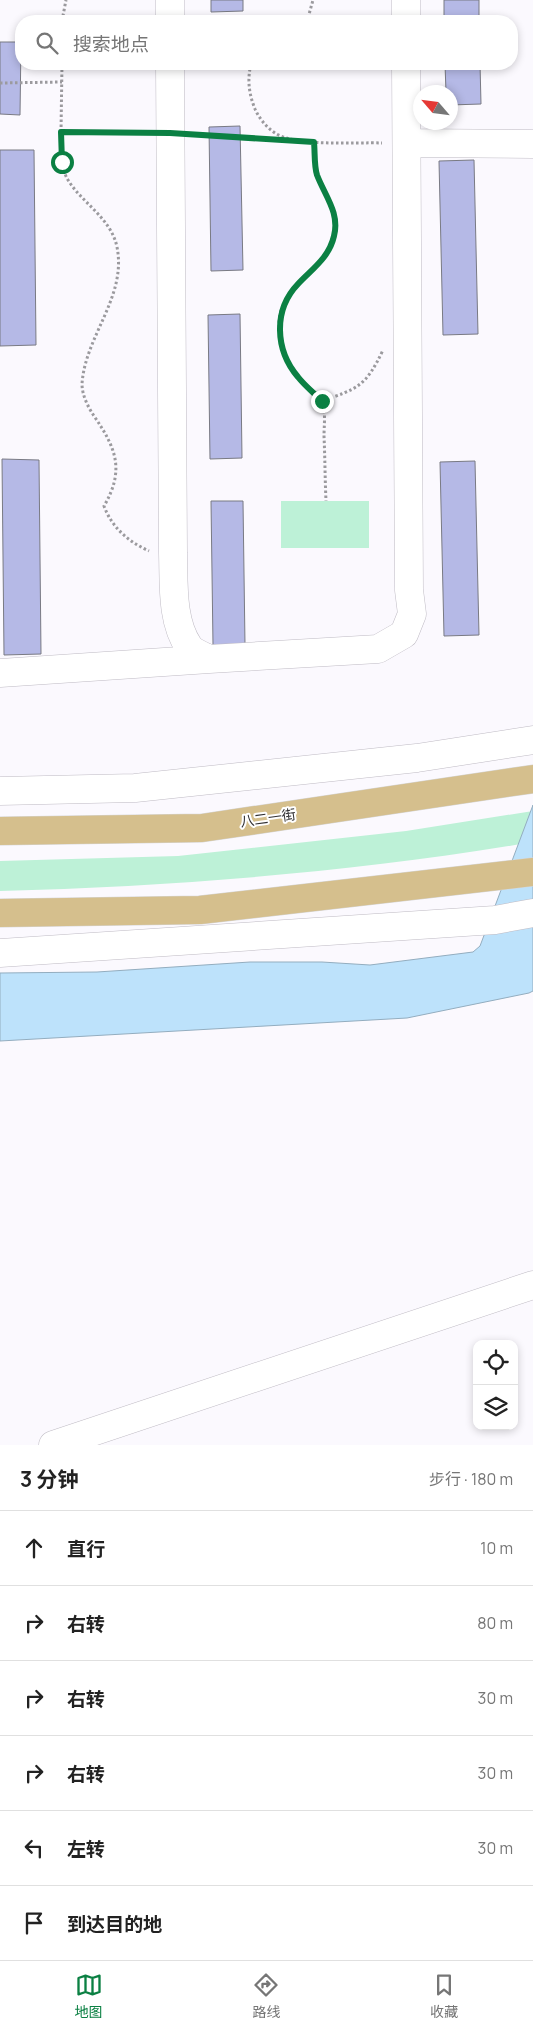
<!DOCTYPE html>
<html lang="zh">
<meta charset="utf-8">
<style>
:root{--surface:#fff;--page:#f2f2f2;--text:#222;--muted:#767676;--line:#e0e0e0;--accent:#0b8043}
body{margin:0;font-family:Manrope,"Noto Sans SC",sans-serif;background:var(--page);color:var(--text)}
.controls{position:absolute;right:15px;bottom:15px;display:grid;overflow:hidden;border-radius:10px;box-shadow:0 2px 8px #0003}
.controls button{width:45px;height:45px;display:grid;place-items:center;padding:0;border:0;border-bottom:1px solid var(--line);background:var(--surface);color:var(--text);font:25px sans-serif}
.compass{position:absolute;left:413px;top:85px;width:45px;height:45px;border-radius:50%;background:var(--surface);box-shadow:0 2px 8px #0003;rotate:298deg}
.stop{position:absolute;width:15px;height:15px;margin:-11px;border:4px solid #0b8043;border-radius:50%;background:#fff}
.stop.end{background:#0b8043;border-color:#fff;box-shadow:0 1px 5px #0008}
.list{margin:0;padding:0;list-style:none}
h2{display:flex;justify-content:space-between;align-items:center;height:65px;margin:0;padding:0 20px;font-size:21px}
h2 small{font-size:16px;font-weight:400;color:var(--muted)}
.list li{display:grid;grid-template-columns:32px 1fr auto;gap:15px;align-items:center;box-sizing:border-box;height:75px;padding:0 20px;border-top:1px solid var(--line)}
.list b{display:block;font-size:19px;white-space:nowrap}
.list em{font-size:16px;font-style:normal;color:var(--muted)}
.icon{flex:none;width:28px;height:28px;fill:none;stroke:currentColor;stroke-width:2;stroke-linecap:round;stroke-linejoin:round}
.map{position:relative;flex:none;width:533px;height:1445px;overflow:hidden}
.search{position:absolute;background:var(--surface);box-shadow:0 2px 8px #0003;left:15px;right:15px;top:15px;height:55px;display:flex;align-items:center;gap:12px;box-sizing:border-box;padding:0 18px;border-radius:20px;color:var(--muted);font-size:19px}
.sheet{height:515px;background:var(--surface)}
nav{display:flex;justify-content:space-around;align-items:center;box-sizing:border-box;height:70px;border-top:1px solid var(--line);background:var(--surface);font-size:14px;color:var(--muted)}
nav a{display:grid;justify-items:center;gap:2px}
nav .on{color:var(--accent)}
.map>svg:first-child{display:block}
</style>
<div class="map">
<svg width="533" height="1445" viewBox="0 0 533 1445">
<rect width="100%" height="100%" fill="#fbf9fe"/>
<path fill="#bdf1d7" d="M281 501H369V548H281Z
M533 811V842C357 872 179 886 0 891V861L178 856 406 831Z"/>
<path fill="#bde2fb" stroke="#93adbf" d="M533 805V991L529 993 407 1018 0 1041V973L97 972 250 962H322L370 965 473 952 480 946Z"/>
<path fill="#b5b9e6" stroke="#797a83" d="M211 0H243V11L211 12Z
M444 0H479V21H444Z
M0 42H21L20 115 0 114Z
M445 64H480L481 104 450 105V92H446Z
M240 126 243 270 211 271 209 127Z
M0 150H34L36 345 0 346Z
M474 160 478 334 443 335 439 161Z
M240 314 242 458 210 459 208 315Z
M2 459 39 460 41 654 4 655Z
M475 461 479 635 444 636 440 462Z
M211 501H243L245 645H213Z"/>
<g fill="none" stroke-linecap="round" stroke-linejoin="round">
<g stroke="#bfbbc4" stroke-width="29">
<path id="minor" d="M170 0V21
M406 0V21
M170 64 173 553C174 583 171 621 189 647 193 652 203 656 209 659L378 649 404 634 412 614 409 590 406 64
M407 143 533 144
M0 673 209 659
M0 791 135 788 417 758 533 740
M0 953 495 920 533 913
M53 1445 533 1285"/>
</g>
<g stroke="#d6d6d6" stroke-width="29">
<path id="major" d="M0 831 202 828 533 779
M0 913 200 910 533 872"/>
</g>
<path stroke="#9b9a9e" stroke-width="3" stroke-dasharray="2.5 2.5" stroke-linecap="butt" d="M308 18 313 0
M62 21 66 0
M276 21 302 19
M300 21 309 18 383 19
M251 64C247 80 249 94 255 109 259 118 266 127 275 133 296 147 355 142 382 143
M0 83 62 82
M61 132 62 64
M148 133 61 132C61 147 60 167 68 180 82 203 111 218 117 247 127 297 85 336 82 384 82 395 88 407 94 416 116 448 125 470 104 506 112 528 129 542 149 551
M194 134 299 141
M314 142C315 152 314 166 317 175 325 196 340 214 334 236 325 271 278 287 279 325 280 343 285 363 298 377 305 385 318 393 322 402 326 412 324 426 324 436 325 458 325 479 326 501
M321 401C358 389 366 386 383 350"/>
<use href="#minor" stroke="#fff" stroke-width="28"/>
<use href="#major" stroke="#d5bf8d" stroke-width="28"/>
</g>
<g fill="none" stroke-linecap="round" stroke-linejoin="round">
<path stroke="#0b8043" stroke-width="6" d="M62 162 61 132 170 133 314 142C315 152 314 166 317 175 325 196 340 213 334 236 329 258 312 269 298 284 273 310 275 350 298 377 305 386 314 393 322 401"/>
</g>
<g text-anchor="middle" stroke-width="4" stroke-linejoin="round" paint-order="stroke">
<g font-size="14" fill="#313033" stroke="#fff">
<text transform="translate(268 818) rotate(-8)" y="5">八二一街</text>
</g>
</g>
</svg>
<div class="controls">
<button><svg class="icon" aria-label="locate" viewBox="0 0 24 24"><circle cx="12" cy="12" r="6"/><path d="M12 2v4M12 18v4M2 12h4M18 12h4"/></svg></button>
<button><svg class="icon" aria-label="layers" viewBox="0 0 24 24"><path d="M12 4l9 5-9 5-9-5zM3 14l9 5 9-5"/></svg></button>
</div>
<svg class="compass" viewBox="-18 -18 36 36"><path d="M0-13l5 13h-10z" fill="#e53935"/><path d="M0 13l5-13h-10z" fill="#767676"/></svg>
<div class="stop" style="left:62px;top:162px"></div>
<div class="stop end" style="left:322px;top:401px"></div>
<div class="search"><svg class="icon" aria-label="search" viewBox="0 0 24 24"><circle cx="10" cy="10" r="6"/><path d="M15 15l6 6"/></svg>搜索地点</div>
</div>
<section class="sheet">
<h2>3 分钟<small>步行 · 180 m</small></h2>
<ul class="list">
<li><svg class="icon" aria-label="ahead" viewBox="0 0 24 24"><path d="M12 20V5M6 11l6-6 6 6"/></svg><div><b>直行</b></div><em>10 m</em></li>
<li><svg class="icon" aria-label="right" viewBox="0 0 24 24"><path d="M7 20v-9h11M14 6l5 5-5 5"/></svg><div><b>右转</b></div><em>80 m</em></li>
<li><svg class="icon" aria-label="right" viewBox="0 0 24 24"><path d="M7 20v-9h11M14 6l5 5-5 5"/></svg><div><b>右转</b></div><em>30 m</em></li>
<li><svg class="icon" aria-label="right" viewBox="0 0 24 24"><path d="M7 20v-9h11M14 6l5 5-5 5"/></svg><div><b>右转</b></div><em>30 m</em></li>
<li><svg class="icon" aria-label="left" viewBox="0 0 24 24"><path d="M17 20v-9H6M10 6l-5 5 5 5"/></svg><div><b>左转</b></div><em>30 m</em></li>
<li><svg class="icon" aria-label="arrive" viewBox="0 0 24 24"><path d="M6 21V4h12l-3 4 3 4H6"/></svg><div><b>到达目的地</b></div></li>
</ul>
</section>
<nav>
<a class="on"><svg class="icon" aria-label="map" viewBox="0 0 24 24"><path d="M3 6l6-2 6 2 6-2v14l-6 2-6-2-6 2zM9 4v14M15 6v14"/></svg>地图</a>
<a><svg class="icon" aria-label="directions" viewBox="0 0 24 24"><path d="M12 3l9 9-9 9-9-9zM9 14v-3h6M13 9l2 2-2 2"/></svg>路线</a>
<a><svg class="icon" aria-label="saved" viewBox="0 0 24 24"><path d="M7 4h10v16l-5-4-5 4z"/></svg>收藏</a>
</nav>
